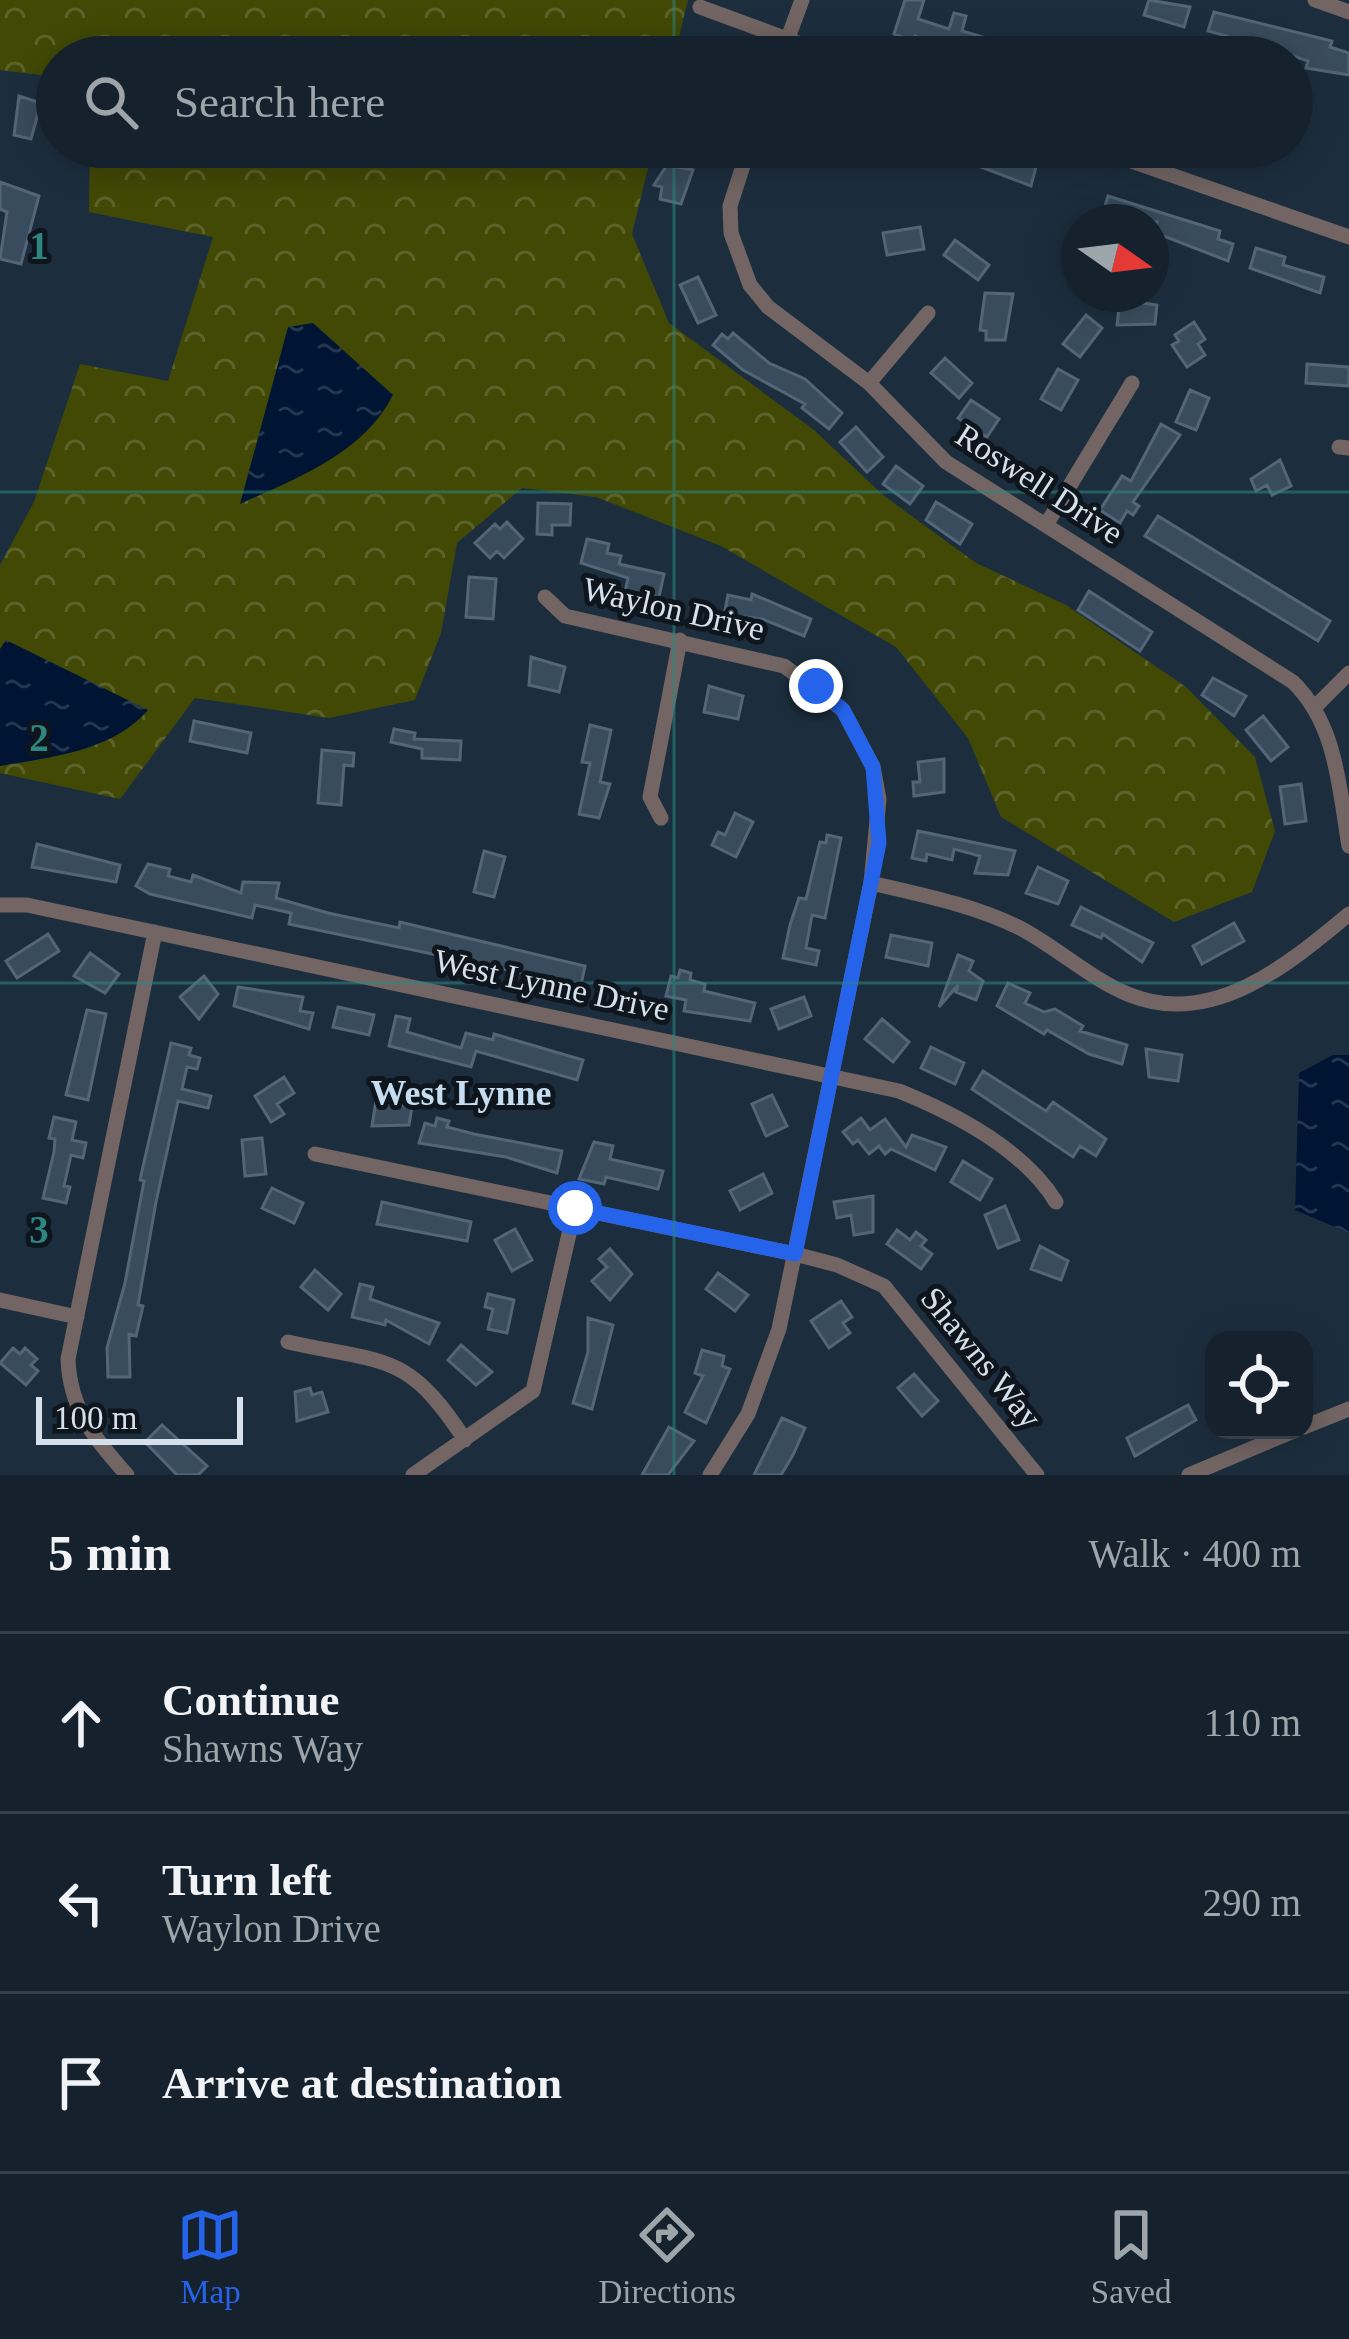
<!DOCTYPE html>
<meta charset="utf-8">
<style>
:root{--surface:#15222e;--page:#1e2a36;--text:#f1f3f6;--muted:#9da4aa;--line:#343f4a;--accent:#2563eb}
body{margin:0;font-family:"Times New Roman",serif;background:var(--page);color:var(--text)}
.controls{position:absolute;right:36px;bottom:36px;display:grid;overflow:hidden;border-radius:24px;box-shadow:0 6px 30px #0003}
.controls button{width:108px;height:108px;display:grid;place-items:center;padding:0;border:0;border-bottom:3px solid var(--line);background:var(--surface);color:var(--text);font:60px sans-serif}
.compass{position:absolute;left:1061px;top:204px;width:108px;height:108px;border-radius:50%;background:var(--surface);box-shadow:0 6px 30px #0003;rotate:104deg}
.scale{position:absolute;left:36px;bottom:30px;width:207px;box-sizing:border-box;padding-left:12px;border:6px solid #d5e0ea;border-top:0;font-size:33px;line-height:42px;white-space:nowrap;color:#d5e0ea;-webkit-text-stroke:9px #0e151c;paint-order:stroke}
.stop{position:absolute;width:36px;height:36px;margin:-27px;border:9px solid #2563eb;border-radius:50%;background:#fff}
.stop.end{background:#2563eb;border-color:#fff;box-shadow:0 3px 12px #0008}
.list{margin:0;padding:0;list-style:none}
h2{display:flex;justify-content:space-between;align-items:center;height:156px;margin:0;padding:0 48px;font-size:51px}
h2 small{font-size:39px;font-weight:400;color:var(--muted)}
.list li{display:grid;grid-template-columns:78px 1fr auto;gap:36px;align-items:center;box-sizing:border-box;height:180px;padding:0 48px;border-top:3px solid var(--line)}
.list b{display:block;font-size:45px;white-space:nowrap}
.list p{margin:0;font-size:39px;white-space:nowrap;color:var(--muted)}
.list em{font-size:39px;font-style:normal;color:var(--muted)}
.icon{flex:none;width:66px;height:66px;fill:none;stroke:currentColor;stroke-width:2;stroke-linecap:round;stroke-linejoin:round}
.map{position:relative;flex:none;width:1349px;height:1475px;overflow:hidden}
.search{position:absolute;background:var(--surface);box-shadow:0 6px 30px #0003;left:36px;right:36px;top:36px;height:132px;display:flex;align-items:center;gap:30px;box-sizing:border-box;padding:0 42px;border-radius:66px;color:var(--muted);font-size:45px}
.sheet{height:696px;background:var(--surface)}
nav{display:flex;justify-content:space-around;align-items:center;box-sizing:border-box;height:168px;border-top:3px solid var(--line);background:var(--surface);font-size:33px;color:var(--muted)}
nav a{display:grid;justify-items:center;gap:6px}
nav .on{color:var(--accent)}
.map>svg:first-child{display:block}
</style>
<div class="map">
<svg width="1349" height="1475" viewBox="0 0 1349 1475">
<defs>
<pattern id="forest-crowns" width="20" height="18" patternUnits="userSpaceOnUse" patternTransform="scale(3)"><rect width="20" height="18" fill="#414905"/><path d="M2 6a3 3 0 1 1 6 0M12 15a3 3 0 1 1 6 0" fill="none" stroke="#5c632a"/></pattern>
<pattern id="water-ripples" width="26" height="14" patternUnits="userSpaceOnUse" patternTransform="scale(3)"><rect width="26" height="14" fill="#001533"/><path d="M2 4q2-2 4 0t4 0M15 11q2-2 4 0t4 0" fill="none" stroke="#243751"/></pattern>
</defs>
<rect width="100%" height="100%" fill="#1c2e3e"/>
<path fill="url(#forest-crowns)" d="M0 0H688L674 57H57V77L0 70Z
M90 147H653L632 234 669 323 814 430 883 495 976 563 1066 605 1186 687 1255 757 1275 831 1252 892 1174 922 1001 817 968 738 896 647 721 546 596 497 522 488 457 543 441 633 415 700 329 718 195 698 120 799 0 773V565L34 502 80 364 168 381 213 237 89 212Z"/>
<path fill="url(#water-ripples)" d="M313 323 393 395C363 454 297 478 240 504L288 327Z
M6 640 148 710C113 751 52 757 0 766V649Z
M1333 1055H1349V1233L1295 1210 1299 1073Z"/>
<path fill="#394c5d" stroke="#526677" stroke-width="3" d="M905 0H924L918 19 949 29 954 13 966 16 962 31 983 37 981 45 1012 57H969L915 36 913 41 894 34Z
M1149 0 1190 7 1184 27 1144 15Z
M1214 12 1332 41 1330 47 1349 53V75L1306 68 1308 61 1262 45 1260 51 1224 44 1227 36 1208 31Z
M19 96 41 103 31 139 14 135Z
M967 147H986L1036 167 1031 186 963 160Z
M667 165 693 170 681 204 660 199 662 187 654 185Z
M0 182 39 196 21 264 0 259 7 212 0 209Z
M1108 196 1220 231 1218 239 1233 244 1228 261 1153 232 1157 222H1120L1102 216Z
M920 227 924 249 887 255 883 233Z
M955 240 989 265 978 280 944 255Z
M1256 248 1285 257 1283 265 1324 277 1320 293 1250 268Z
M698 277 716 315 698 323 680 285Z
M985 293 1013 294 1005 340H986V331L980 330Z
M1120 300 1157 305 1155 324 1117 325Z
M1086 315 1102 328 1080 357 1063 344Z
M1194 322 1205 339 1198 344 1205 355 1187 367 1172 345 1179 341 1175 335Z
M733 333 769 363 805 379 842 413 829 429 802 408 805 404 743 370 713 345 722 334 728 339Z
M945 358 972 383 959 398 931 373Z
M1307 364 1349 367V386L1306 383Z
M1058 369 1078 380 1061 410 1041 399Z
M1190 390 1209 398 1196 430 1176 422Z
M971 400 999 419 987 437 958 418Z
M1161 424 1180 435 1133 502 1139 506 1133 515 1127 511 1120 523 1100 510 1122 476 1131 481Z
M856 427 883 457 867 472 840 442Z
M1280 460 1291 486 1272 495 1267 485 1256 491 1251 479Z
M896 466 923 486 910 504 883 484Z
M936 502 972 524 960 544 926 520Z
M538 503 571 504 570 525H552V535L537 534Z
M1158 516 1330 621 1318 641 1145 536Z
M507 522 523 539 504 558 497 551 490 558 475 543 495 524 500 529Z
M587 539 609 544 607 553 621 556 619 564 664 574 659 597 624 596 628 578 581 563Z
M469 577 496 579 493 619 466 617Z
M1089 591 1152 632 1140 651 1078 610Z
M752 594 811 619 804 636 762 619 724 615 728 595 751 600Z
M531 657 565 667 559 692 529 685Z
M1213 678 1246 696 1234 716 1202 695Z
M709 686 743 696 738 719 704 712Z
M1263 716 1288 747 1271 761 1246 730Z
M194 721 251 733 247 753 190 741Z
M590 725 611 730 600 782 610 784 599 818 579 814 590 763 582 762Z
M394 729 415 733 414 739 461 741 460 760 422 758V749L391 742Z
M322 750 354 753 353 766 344 765 341 805 318 803Z
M944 759V792L914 796 913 782H920L918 762Z
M1301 784 1306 821 1285 824 1280 787Z
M735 813 753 822 736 857 712 845 718 832 725 835Z
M918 831 1015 851 1008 875 975 873 980 856 954 849 952 860 927 854 926 861 912 858Z
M827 835 841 838 825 918 812 915 806 948 819 951 816 965 783 958 790 925 799 898 806 899 820 842 826 843Z
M37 844 120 865 116 882 32 867Z
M484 851 505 857 494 897 474 892Z
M148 864 170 869 168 876 191 882 193 875 241 893 243 882 279 883 276 898 328 913 399 928 400 922 585 966 581 985 289 924 291 913 255 905 252 918 150 894 136 886Z
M1038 867 1068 881 1058 904 1026 893Z
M1081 907 1153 943 1142 962 1103 934 1101 938 1072 925Z
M1234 923 1244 941 1202 964 1193 946Z
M48 934 59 951 17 978 6 961Z
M891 935 932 943 928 966 886 957Z
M90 953 119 974 105 993 74 976Z
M958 955 973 961 969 971 983 981 976 1000 956 992 958 985 939 1007Z
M680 970 691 973 690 980 705 984 704 991 755 1003 750 1021 684 1011 686 1000 666 996 671 976 678 978Z
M204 976 218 994 199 1019 180 997Z
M1008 983 1030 993 1025 1003 1044 1012 1055 1009 1083 1026 1080 1031 1127 1045 1122 1064 1089 1054 1047 1030 1044 1034 997 1006Z
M238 987 303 997 300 1011 313 1013 309 1029 234 1006Z
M804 997 811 1016 779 1029 771 1009Z
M338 1007 374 1015 369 1035 333 1027Z
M87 1010 106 1014 88 1100 66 1095Z
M396 1016 410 1019 407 1032 461 1048 466 1033 493 1040 494 1034 583 1060 577 1080 476 1051 471 1067 389 1046Z
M882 1019 909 1042 893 1062 865 1039Z
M171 1043 191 1048 189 1055 200 1058 197 1069 187 1067 182 1089 211 1096 208 1108 178 1101 156 1202 138 1305 143 1306 136 1336 129 1334 130 1377H108L107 1348 125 1283 144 1181 140 1180Z
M931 1047 964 1063 955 1084 921 1068Z
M1146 1049 1182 1055 1178 1081 1149 1077Z
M983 1071 1046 1111 1053 1102 1106 1139 1096 1156 1080 1146 1073 1157 972 1089Z
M284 1077 294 1093 277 1104 284 1114 271 1122 255 1096Z
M772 1095 787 1126 766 1136 752 1104Z
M376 1101 412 1107 409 1125 372 1126Z
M54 1117 76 1122 72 1140 86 1143 83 1158 71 1155 64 1186 70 1187 66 1203 43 1198 54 1152 55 1139 49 1138Z
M437 1118 449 1121 447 1127 474 1134 562 1151 557 1173 506 1157 419 1143 425 1123 435 1126Z
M861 1118 870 1130 885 1119 906 1147 912 1135 946 1147 935 1170 891 1149 885 1154 879 1146 869 1154 858 1140 853 1144 843 1132Z
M262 1138 266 1174 245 1176 242 1140Z
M594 1142 613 1146 610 1159 663 1171 658 1189 606 1177 604 1184 579 1179Z
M963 1161 992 1179 980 1200 951 1182Z
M763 1174 772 1193 740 1210 730 1191Z
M272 1188 303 1203 294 1223 262 1208Z
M873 1196V1232L854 1235 851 1215 837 1218 834 1202Z
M382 1202 471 1222 467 1241 377 1224Z
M1005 1206 1019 1240 998 1248 985 1215Z
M515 1229 532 1260 512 1271 495 1240Z
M897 1230 910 1240 916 1232 926 1240 921 1246 932 1254 921 1269 887 1244Z
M1040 1246 1068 1261 1061 1280 1031 1269Z
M610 1249 632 1274 610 1300 592 1281 607 1267 599 1259Z
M315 1270 341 1294 328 1310 301 1287Z
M718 1273 748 1295 735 1311 706 1289Z
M360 1284 373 1287 370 1299 439 1323 429 1344 386 1320 385 1325 352 1317Z
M488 1294 514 1300 507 1333 488 1329 493 1309 485 1307Z
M841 1301 852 1317 843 1323 850 1333 829 1348 811 1321Z
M588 1318 613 1325 592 1409 573 1403 588 1352Z
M461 1345 492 1372 476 1385 448 1360Z
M13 1348 20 1354 25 1348 37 1359 31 1365 38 1371 26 1385 0 1363Z
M702 1350 724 1356 722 1366 730 1369 706 1423 685 1412 703 1376 695 1373Z
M914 1374 938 1401 922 1416 898 1388Z
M310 1388 312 1395 322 1392 328 1412 297 1421 295 1392Z
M1188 1405 1196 1420 1135 1456 1127 1438Z
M782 1418 805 1428 793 1455 781 1475H754Z
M162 1425 207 1466 198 1475H177L145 1442Z
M669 1427 694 1441 668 1475H642Z"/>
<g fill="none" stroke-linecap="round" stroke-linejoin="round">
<path stroke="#726564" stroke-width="15" d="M1315 0 1349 12
M700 7 836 57
M781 57 802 0
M749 147 730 206 731 233 750 285 768 307 869 383 946 462 1293 682C1337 725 1339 788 1349 846
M1091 147 1349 237
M869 383 928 313
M1339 447 1349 448
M1046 525 1132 383
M545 597 565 616 784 666 843 710 873 767 879 799 871 883 779 1329 748 1414 710 1475
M1317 705 1349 673
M661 818 650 797 680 640
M871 883C922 895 974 905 1020 928 1058 948 1090 979 1130 995 1213 1028 1289 964 1349 914
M0 905H27L899 1091C956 1114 1024 1150 1056 1202
M315 1154 795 1254 837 1265 884 1286 1037 1475
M0 1300 77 1317
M288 1342C386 1364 407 1351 465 1440
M1304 1427 1349 1409
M127 1475C95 1438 70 1411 68 1359L155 932
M413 1475 533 1391 575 1208
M1189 1475 1296 1430"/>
</g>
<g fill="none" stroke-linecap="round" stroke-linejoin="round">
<path stroke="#2563eb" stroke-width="15" d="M575 1208 795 1254 879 843 873 767 843 710 816 686"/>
</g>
<path fill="none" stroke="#2d8681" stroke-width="3" stroke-opacity="0.55" d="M674 0V57M674 147V1475M0 492H1349M0 983H1349"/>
<g text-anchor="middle" stroke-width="10" stroke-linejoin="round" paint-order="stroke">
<g font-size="33" fill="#d5e0ea" stroke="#0e151c">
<text transform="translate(1040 483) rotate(33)" y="12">Roswell Drive</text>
<text transform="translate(674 608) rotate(13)" y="12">Waylon Drive</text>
<text transform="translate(552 984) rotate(12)" y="12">West Lynne Drive</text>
<text transform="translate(982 1357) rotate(51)" y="12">Shawns Way</text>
</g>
<g font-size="36" font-weight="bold" fill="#c6dcf1" stroke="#0e151c">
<text x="461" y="1105">West Lynne</text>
</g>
</g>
<g font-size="39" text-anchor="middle" font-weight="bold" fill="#2d8681" stroke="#0e151c" stroke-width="10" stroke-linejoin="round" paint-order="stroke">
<text x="39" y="259">1</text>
<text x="39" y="751">2</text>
<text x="39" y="1243">3</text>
</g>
</svg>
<div class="controls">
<button><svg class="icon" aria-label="locate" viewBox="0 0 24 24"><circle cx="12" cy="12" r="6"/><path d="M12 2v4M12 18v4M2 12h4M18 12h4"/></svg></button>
</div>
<svg class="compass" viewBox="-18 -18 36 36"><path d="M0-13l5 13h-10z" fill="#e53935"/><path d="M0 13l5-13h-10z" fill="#9da4aa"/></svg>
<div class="scale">100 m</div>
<div class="stop" style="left:575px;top:1208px"></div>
<div class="stop end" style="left:816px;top:686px"></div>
<div class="search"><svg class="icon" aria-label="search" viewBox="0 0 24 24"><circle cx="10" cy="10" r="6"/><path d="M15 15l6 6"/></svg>Search here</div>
</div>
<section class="sheet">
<h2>5 min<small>Walk · 400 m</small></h2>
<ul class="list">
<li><svg class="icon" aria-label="ahead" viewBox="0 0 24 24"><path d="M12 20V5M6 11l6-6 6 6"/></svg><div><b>Continue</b><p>Shawns Way</p></div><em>110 m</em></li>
<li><svg class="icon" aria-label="left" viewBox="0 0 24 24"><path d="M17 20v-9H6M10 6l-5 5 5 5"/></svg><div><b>Turn left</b><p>Waylon Drive</p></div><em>290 m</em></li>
<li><svg class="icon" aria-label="arrive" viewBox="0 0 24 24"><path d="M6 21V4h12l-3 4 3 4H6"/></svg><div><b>Arrive at destination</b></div></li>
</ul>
</section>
<nav>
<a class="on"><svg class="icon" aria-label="map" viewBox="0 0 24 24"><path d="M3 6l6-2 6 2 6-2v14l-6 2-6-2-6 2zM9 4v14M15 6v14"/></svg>Map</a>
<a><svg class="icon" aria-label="directions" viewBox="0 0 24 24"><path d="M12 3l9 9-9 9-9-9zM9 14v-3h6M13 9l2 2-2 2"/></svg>Directions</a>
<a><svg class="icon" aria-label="saved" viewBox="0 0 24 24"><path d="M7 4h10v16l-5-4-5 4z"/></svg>Saved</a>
</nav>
